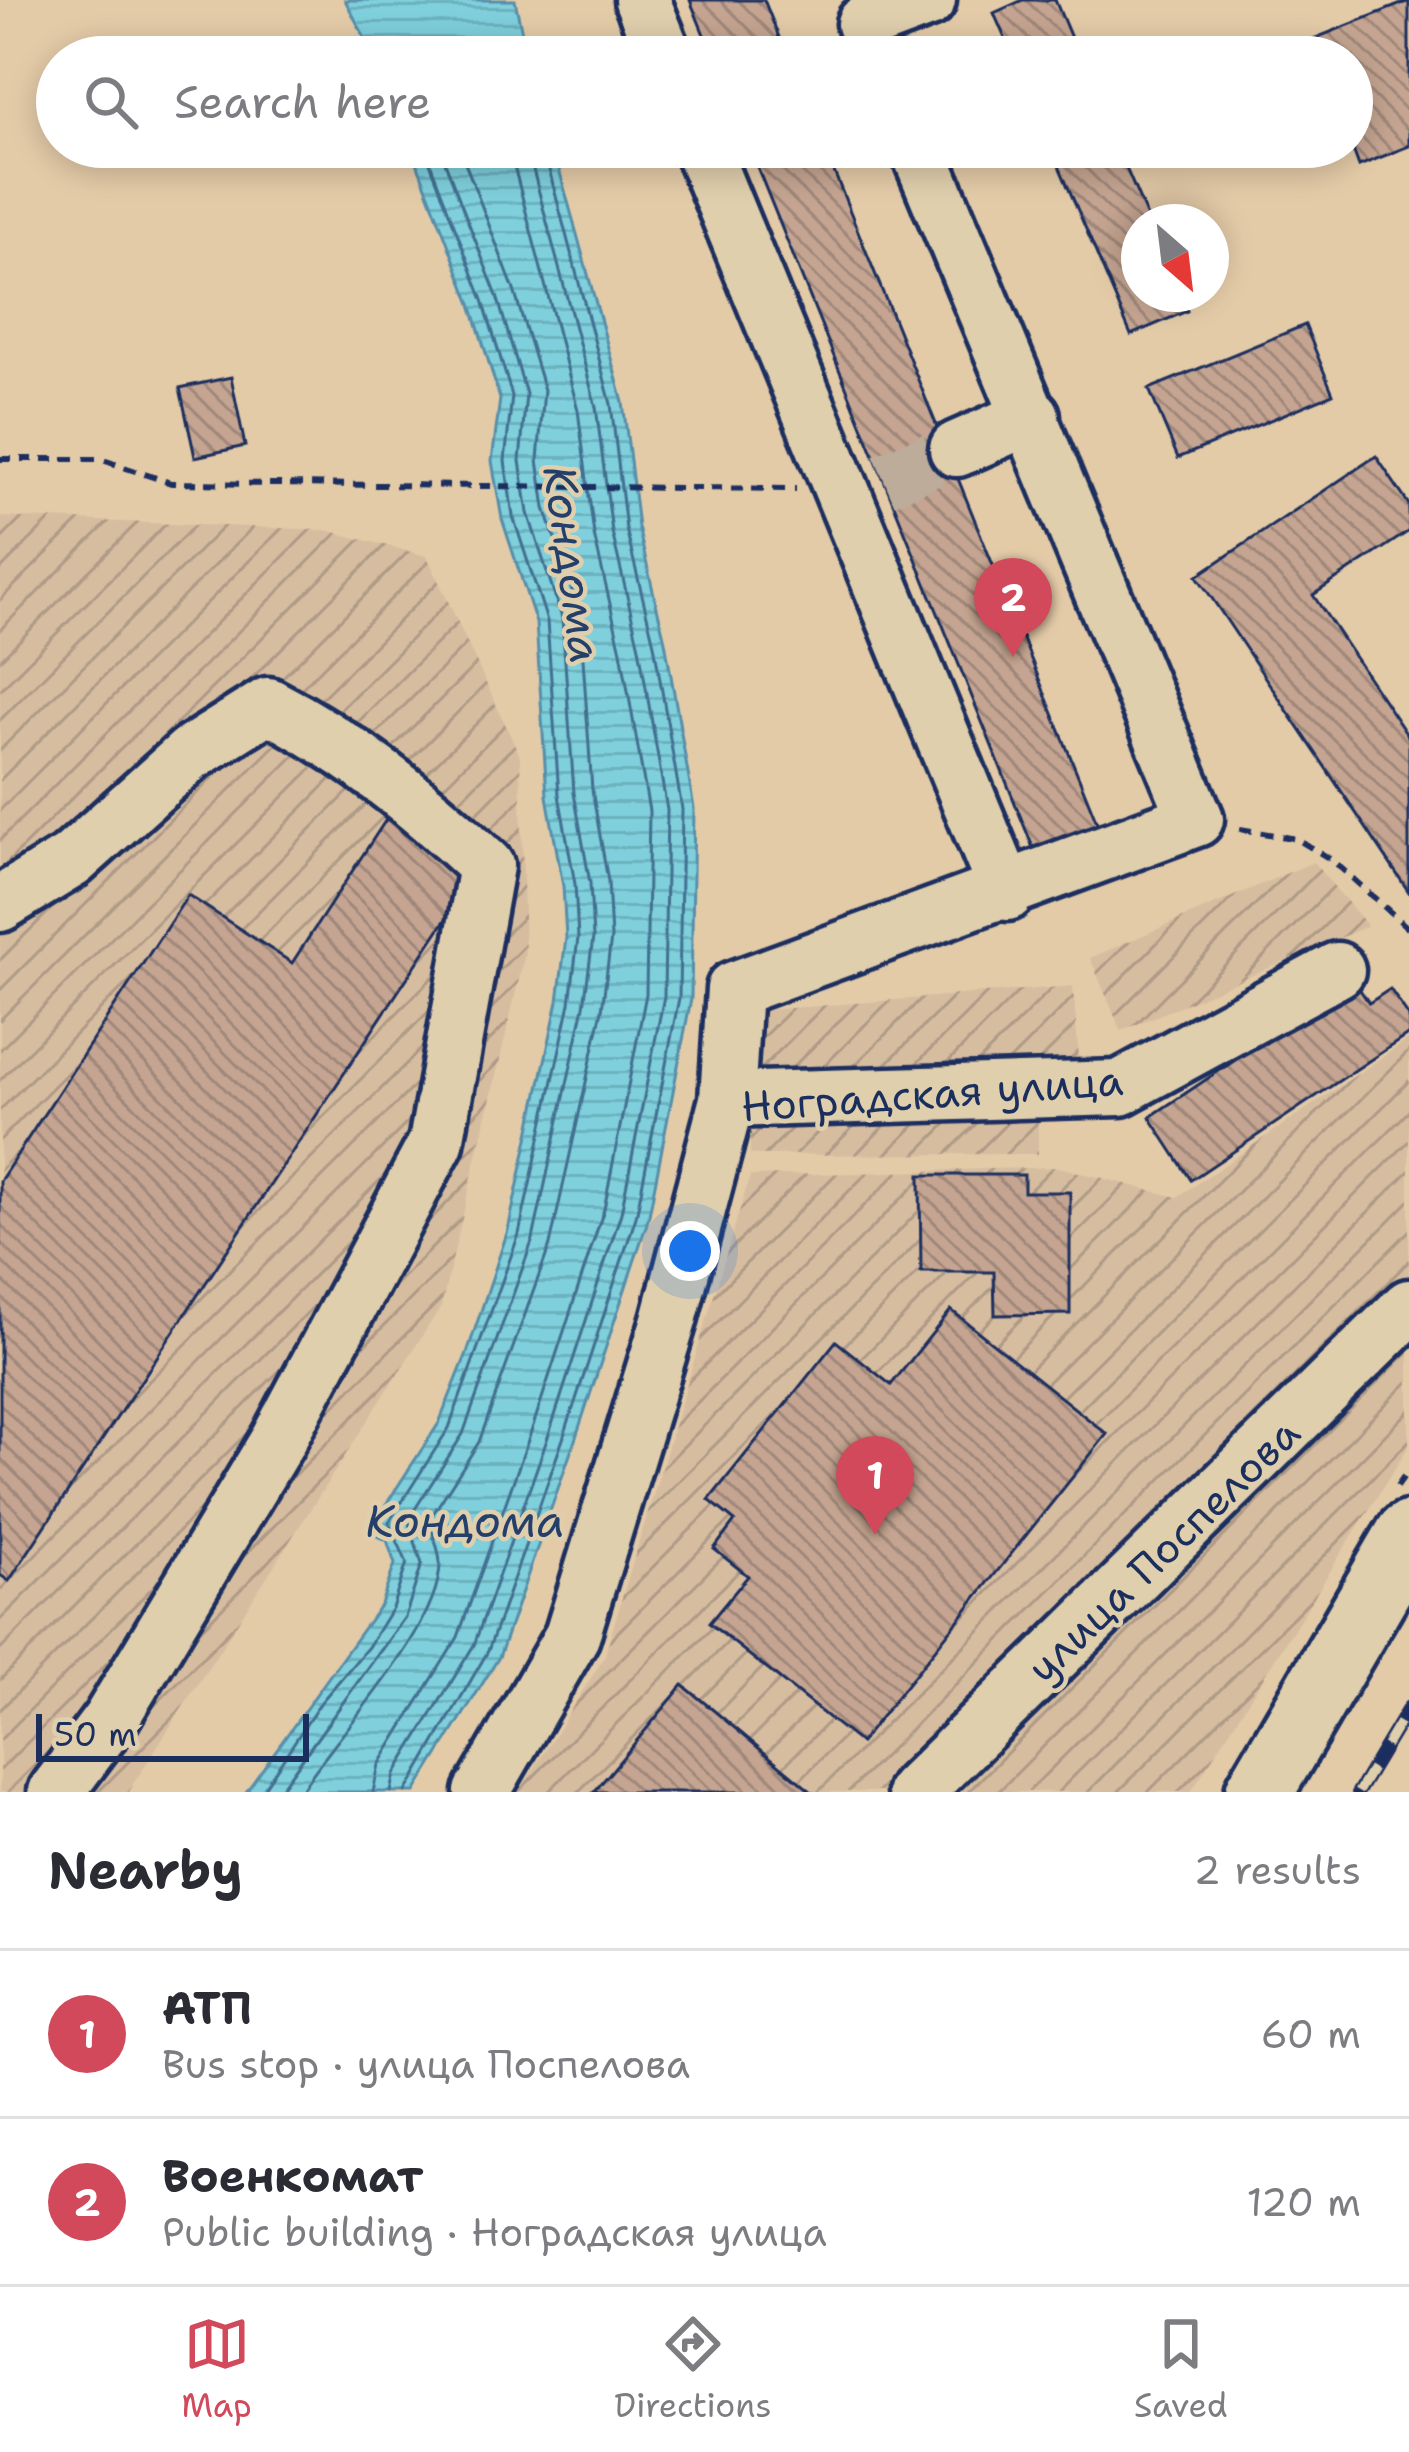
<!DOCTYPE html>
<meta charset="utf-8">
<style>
:root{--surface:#fff;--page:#f2f2f3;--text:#2b2b33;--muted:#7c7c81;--line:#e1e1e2;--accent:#d1495b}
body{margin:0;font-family:"Shantell Sans",sans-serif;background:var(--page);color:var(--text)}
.compass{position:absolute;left:1121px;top:204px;width:108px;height:108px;border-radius:50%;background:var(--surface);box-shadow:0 6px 30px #0003;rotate:152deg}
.scale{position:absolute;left:36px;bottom:30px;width:273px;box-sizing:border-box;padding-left:12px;border:6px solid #1b2f5e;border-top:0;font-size:33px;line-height:42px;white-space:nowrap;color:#1b2f5e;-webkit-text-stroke:9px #e0cfad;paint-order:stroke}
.you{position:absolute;left:690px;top:1251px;width:42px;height:42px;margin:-30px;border:9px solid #fff;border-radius:50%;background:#1a73e8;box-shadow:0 0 0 18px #1a73e833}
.badge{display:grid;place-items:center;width:78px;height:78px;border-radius:50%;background:var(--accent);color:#fff;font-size:39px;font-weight:700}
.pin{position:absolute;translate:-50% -99px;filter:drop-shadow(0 3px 6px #0008)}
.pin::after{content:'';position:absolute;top:63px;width:42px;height:36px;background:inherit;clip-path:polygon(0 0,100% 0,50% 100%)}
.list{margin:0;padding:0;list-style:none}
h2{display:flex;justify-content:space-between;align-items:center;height:156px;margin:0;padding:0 48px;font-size:51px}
h2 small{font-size:39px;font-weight:400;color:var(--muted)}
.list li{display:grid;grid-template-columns:78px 1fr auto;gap:36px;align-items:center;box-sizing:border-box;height:168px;padding:0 48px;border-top:3px solid var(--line)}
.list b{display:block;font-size:45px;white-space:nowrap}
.list p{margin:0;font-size:39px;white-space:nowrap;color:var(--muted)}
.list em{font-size:39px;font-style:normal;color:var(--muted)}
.icon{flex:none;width:66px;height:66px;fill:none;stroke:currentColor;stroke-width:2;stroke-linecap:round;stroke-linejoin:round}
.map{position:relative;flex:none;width:1409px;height:1792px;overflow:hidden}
.search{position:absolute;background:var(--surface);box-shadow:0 6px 30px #0003;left:36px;right:36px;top:36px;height:132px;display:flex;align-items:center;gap:30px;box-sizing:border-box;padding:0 42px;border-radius:66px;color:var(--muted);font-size:45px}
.sheet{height:492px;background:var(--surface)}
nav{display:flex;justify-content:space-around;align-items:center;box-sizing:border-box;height:168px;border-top:3px solid var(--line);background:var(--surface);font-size:33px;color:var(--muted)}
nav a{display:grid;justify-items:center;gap:6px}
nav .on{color:var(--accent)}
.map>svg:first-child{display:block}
</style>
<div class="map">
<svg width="1409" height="1792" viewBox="0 0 1409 1792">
<defs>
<pattern id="industrial-furrows" width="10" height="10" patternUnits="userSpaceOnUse" patternTransform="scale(3)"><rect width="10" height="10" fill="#d7bda0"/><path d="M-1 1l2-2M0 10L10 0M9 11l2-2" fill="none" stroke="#ae9a86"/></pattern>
<pattern id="water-rules" width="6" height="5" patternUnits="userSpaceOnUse" patternTransform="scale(3)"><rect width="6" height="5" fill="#7fcfdc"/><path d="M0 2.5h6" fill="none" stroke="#6db2bf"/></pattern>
<pattern id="building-back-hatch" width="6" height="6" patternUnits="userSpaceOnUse" patternTransform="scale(3)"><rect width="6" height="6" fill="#c5a591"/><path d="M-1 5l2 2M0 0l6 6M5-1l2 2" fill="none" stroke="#9f877a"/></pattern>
</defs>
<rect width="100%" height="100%" fill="#e4cba8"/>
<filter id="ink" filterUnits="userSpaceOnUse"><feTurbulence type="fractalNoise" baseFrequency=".00833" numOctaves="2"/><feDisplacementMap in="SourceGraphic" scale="24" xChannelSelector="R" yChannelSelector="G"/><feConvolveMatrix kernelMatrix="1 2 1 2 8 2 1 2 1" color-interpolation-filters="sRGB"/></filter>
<g filter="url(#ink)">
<path fill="url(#industrial-furrows)" d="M0 517 326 530 427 556 520 756 525 954 441 1307 128 1792H0Z
M1313 862 1368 926 1121 1031 1090 958Z
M1073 986 1079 1058 758 1083 753 1011Z
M1409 1039V1446L1191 1792H519L604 1657 750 1176 1059 1167 1177 1197Z
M1038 1115V1154L750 1155V1117Z"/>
<path fill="url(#water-rules)" stroke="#578faa" stroke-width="3" d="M345 0H515L527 57H375Z
M411 147H553L623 402 638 527 665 641 694 808 691 999 648 1220 575 1440 499 1657 415 1792H246L381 1604 395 1564 387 1540 368 1532 439 1423 467 1353 508 1230 558 1001 566 938 563 886 547 796 536 623 502 519 492 461 500 399 471 304Z"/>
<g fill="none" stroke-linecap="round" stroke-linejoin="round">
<path stroke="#436f90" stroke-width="3" d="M261 1792 321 1702 368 1647 392 1608 407 1563 389 1522 449 1428 519 1234 570 1003 578 938 575 884 559 795 547 621 513 516 505 461 512 396 483 300 424 147
M278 1792 405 1617 422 1564 408 1520 463 1434 533 1239 584 1006 593 938 590 883 574 793 562 618 528 513 520 461 526 394 497 296 439 147
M300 1792C337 1734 439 1630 440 1564 440 1549 432 1534 429 1520L479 1442 550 1245 602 1010 611 938 608 881 592 790 580 615 545 508 538 460 544 390 514 290 459 147
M373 1792 379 1765 458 1637 533 1426 604 1209 646 994 649 811 621 651 594 535 578 410 509 147
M391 1792 395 1774 474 1645 550 1431 621 1213 664 996 667 810 639 647 612 532 596 407 527 147
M406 1792 488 1651 564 1436 636 1217 679 998 682 809 654 644 626 529 611 404 543 147"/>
</g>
<path fill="url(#building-back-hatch)" stroke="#1b2f5e" stroke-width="3" d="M690 0H764L787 57H713Z
M1023 0H1055L1079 57H1013L994 13Z
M1409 1V146L1359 166 1352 147V57H1315L1308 41Z
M749 147H824L1098 825 1034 850Z
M1051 147H1117L1149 222H1139V294H1180L1187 311 1131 335Z
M1305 325 1333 394 1178 458 1149 389Z
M231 377 245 446 195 457 180 388Z
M1376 456 1409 505V531L1313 595 1409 738V892L1197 576Z
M387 818 475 875 9 1581 0 1575V1181L188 895 292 963Z
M1354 981 1369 1003 1390 989 1409 1017V1034L1191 1180 1150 1117Z
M920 1175H1024V1192H1070V1314L995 1315 994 1272H921Z
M951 1310 1107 1434 860 1743 709 1623 748 1576 714 1549 735 1521 709 1500 836 1341 891 1385Z
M683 1685 812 1792H594Z"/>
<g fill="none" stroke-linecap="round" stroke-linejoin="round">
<path stroke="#bcac99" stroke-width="54" stroke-dasharray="54 27" stroke-linecap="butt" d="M884 480 957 449"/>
<g stroke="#1b2f5e" stroke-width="63">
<path id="minor" d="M642 0 665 57
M864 24 928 0
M701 147 1007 893
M957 449 1032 416
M0 904 72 860 190 754 268 705C350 747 419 803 486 866L436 1143 278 1440 110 1720 56 1792
M727 1100 734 989 1196 819 917 147
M482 1792 572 1636 669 1320 727 1100 1120 1088 1337 970
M915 1792 1409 1307"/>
</g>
<g stroke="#1b2f5e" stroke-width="75">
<path id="major" d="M1259 1792 1409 1535"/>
</g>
<path stroke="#1b2f5e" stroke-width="6" stroke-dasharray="12 9" stroke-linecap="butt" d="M0 459H100L171 483 796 489
M1240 829 1297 839 1332 860 1409 929
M1397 1486 1409 1469"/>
<use href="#minor" stroke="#e0cfad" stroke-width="54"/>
<use href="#major" stroke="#e0cfad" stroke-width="66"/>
<g stroke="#1b2f5e" stroke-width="14">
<path id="rail" d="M1358 1792 1409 1707"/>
</g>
<use href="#rail" stroke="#e0cfad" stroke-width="9" stroke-dasharray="27" stroke-linecap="butt"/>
</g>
</g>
<g text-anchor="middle" stroke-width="9" stroke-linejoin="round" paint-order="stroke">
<g font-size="42" fill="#1b2f5e" stroke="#e0cfad">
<text transform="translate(932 1093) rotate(-4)" y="15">Ноградская улица</text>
<text transform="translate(1163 1550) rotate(-44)" y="15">улица Поспелова</text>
</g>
<g font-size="45" font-style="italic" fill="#253f6b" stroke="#e0cfad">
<text transform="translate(573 564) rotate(82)" y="16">Кондома</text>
<text x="465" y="1537">Кондома</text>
</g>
</g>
</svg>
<svg class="compass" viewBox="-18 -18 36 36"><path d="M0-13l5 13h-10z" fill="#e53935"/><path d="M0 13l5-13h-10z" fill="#7c7c81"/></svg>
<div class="scale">50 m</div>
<div class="you"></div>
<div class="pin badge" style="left:875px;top:1535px">1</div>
<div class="pin badge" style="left:1013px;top:657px">2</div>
<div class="search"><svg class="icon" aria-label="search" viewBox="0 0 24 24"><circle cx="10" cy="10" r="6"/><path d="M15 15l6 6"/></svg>Search here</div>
</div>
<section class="sheet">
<h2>Nearby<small>2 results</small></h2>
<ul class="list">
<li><span class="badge">1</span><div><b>АТП</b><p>Bus stop · улица Поспелова</p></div><em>60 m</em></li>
<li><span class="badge">2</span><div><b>Военкомат</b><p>Public building · Ноградская улица</p></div><em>120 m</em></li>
</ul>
</section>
<nav>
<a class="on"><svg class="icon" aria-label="map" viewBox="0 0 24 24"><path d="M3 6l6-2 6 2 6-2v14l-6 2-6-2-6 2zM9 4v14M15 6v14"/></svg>Map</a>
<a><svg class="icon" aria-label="directions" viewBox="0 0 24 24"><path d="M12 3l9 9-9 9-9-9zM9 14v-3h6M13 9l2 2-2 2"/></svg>Directions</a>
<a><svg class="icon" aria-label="saved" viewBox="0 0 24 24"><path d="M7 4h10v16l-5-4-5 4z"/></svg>Saved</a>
</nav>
